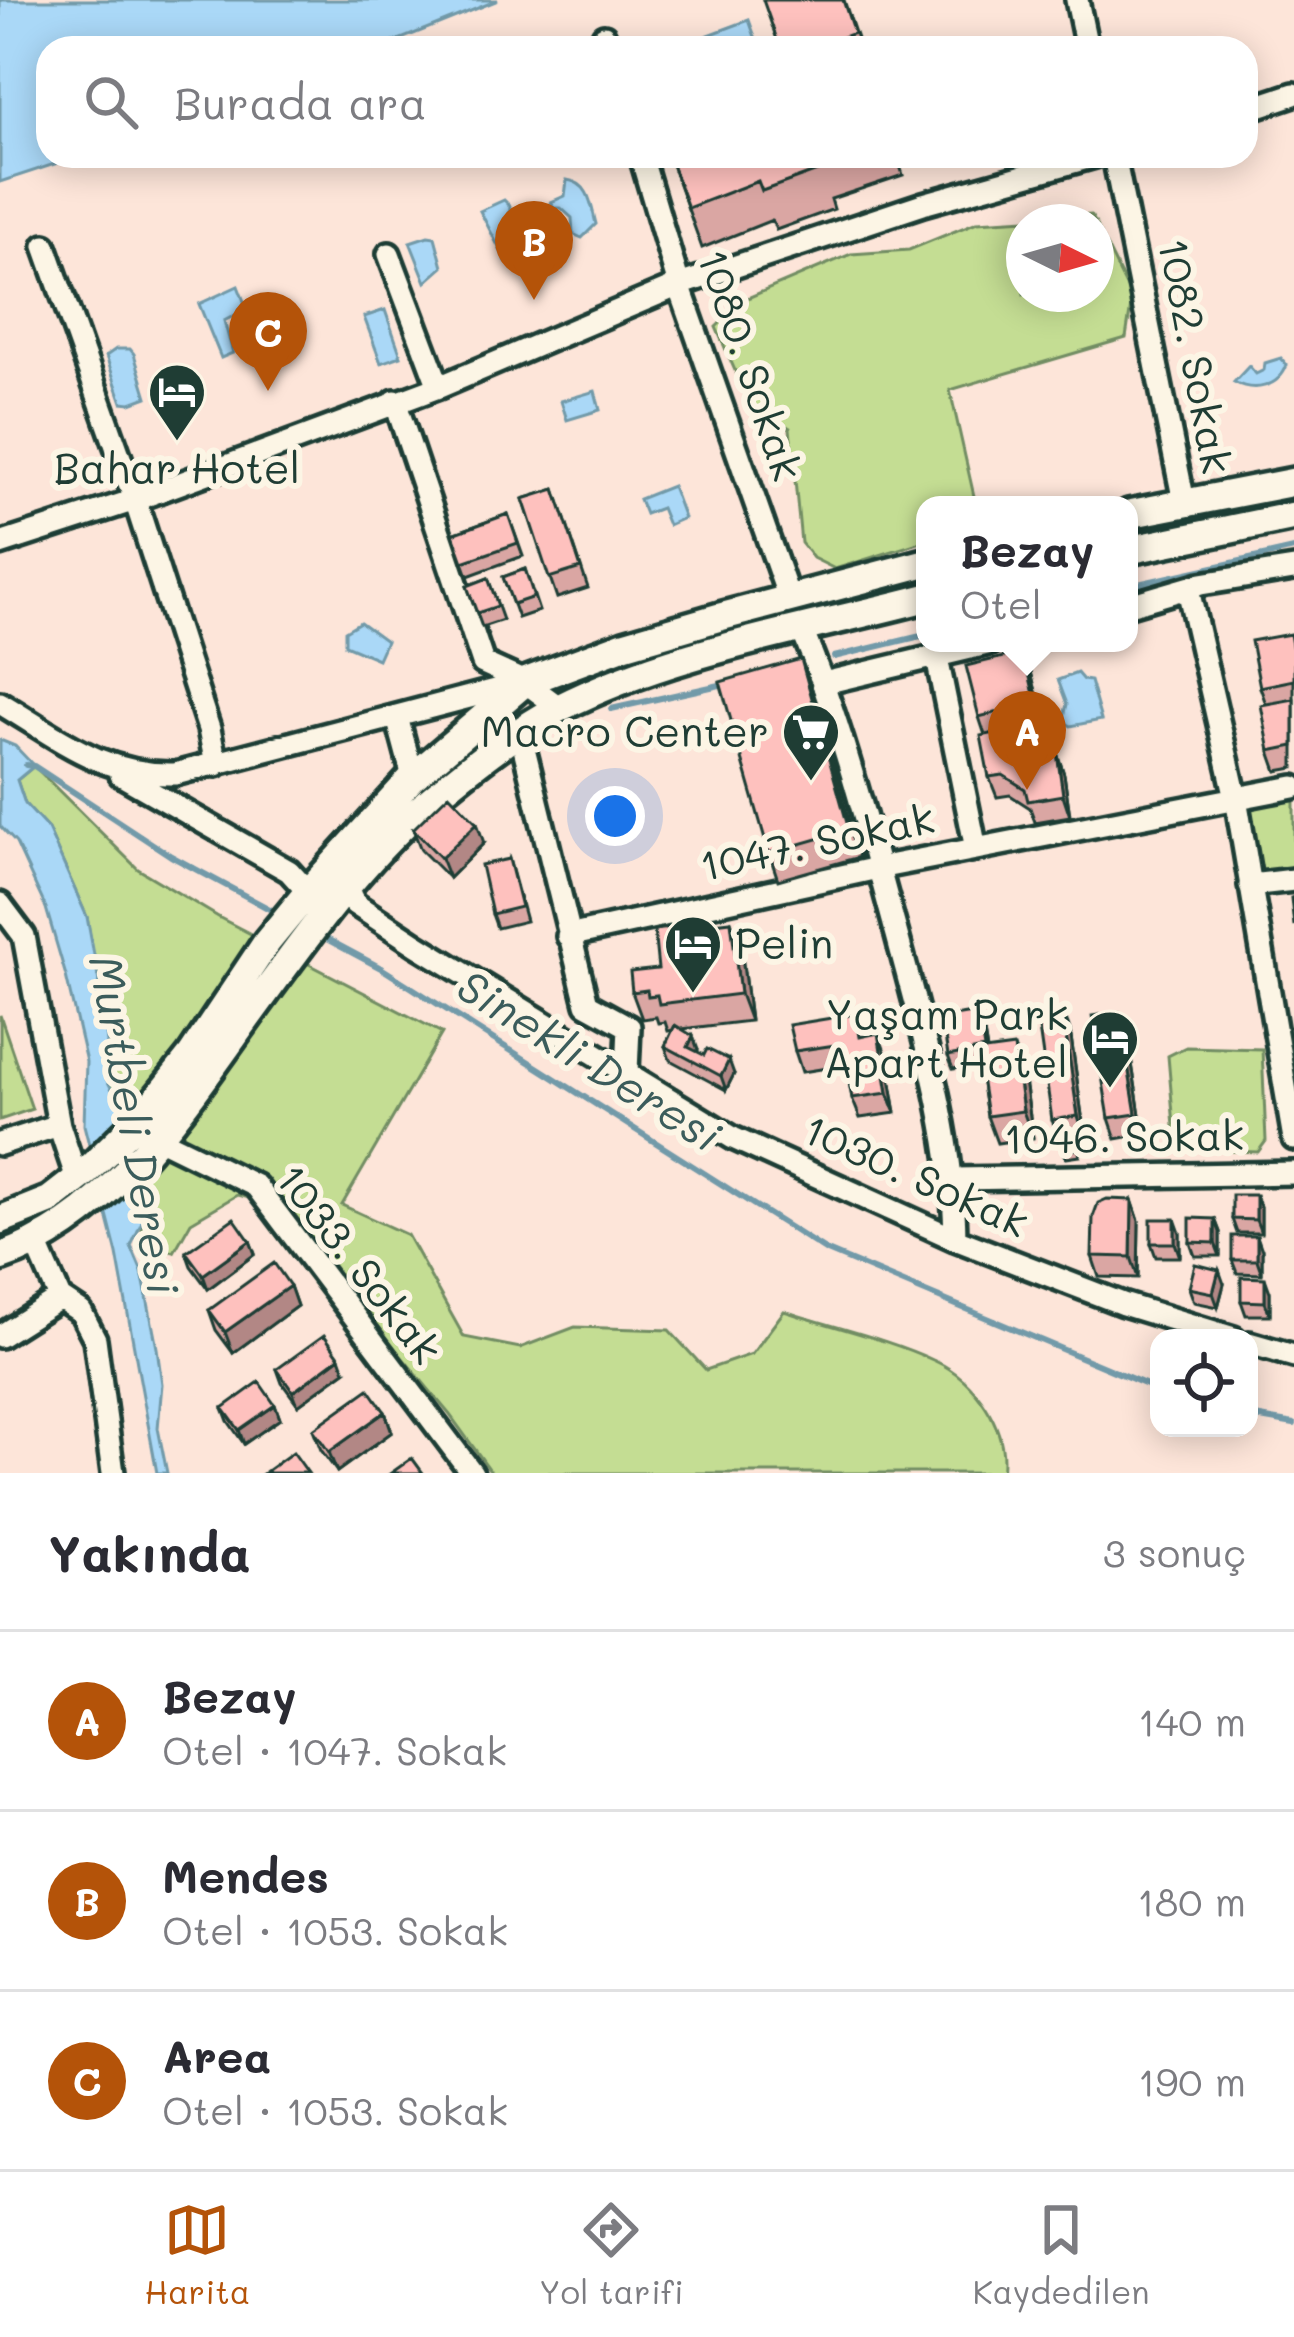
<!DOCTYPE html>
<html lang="tr">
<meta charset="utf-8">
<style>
:root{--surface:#fff;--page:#f2f2f3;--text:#2b2b33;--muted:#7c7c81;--line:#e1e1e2;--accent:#b45309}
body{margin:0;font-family:Mali,sans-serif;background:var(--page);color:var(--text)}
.controls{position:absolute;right:36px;bottom:36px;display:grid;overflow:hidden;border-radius:24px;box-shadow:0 6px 30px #0003}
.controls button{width:108px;height:108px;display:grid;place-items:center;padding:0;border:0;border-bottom:3px solid var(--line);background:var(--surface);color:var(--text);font:60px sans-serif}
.compass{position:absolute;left:1006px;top:204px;width:108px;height:108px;border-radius:50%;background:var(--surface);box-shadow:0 6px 30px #0003;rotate:95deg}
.you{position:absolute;left:615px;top:816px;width:42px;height:42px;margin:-30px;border:9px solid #fff;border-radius:50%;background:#1a73e8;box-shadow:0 0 0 18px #1a73e833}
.badge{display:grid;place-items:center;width:78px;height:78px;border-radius:50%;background:var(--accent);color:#fff;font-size:39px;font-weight:700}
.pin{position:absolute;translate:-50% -99px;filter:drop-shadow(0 3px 6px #0008)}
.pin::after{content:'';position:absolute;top:63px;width:42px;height:36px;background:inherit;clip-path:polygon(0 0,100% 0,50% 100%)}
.popup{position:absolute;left:916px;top:496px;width:222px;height:156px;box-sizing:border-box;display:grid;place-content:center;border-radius:24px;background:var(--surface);filter:drop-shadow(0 3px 9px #0005);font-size:39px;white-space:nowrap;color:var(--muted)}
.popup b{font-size:45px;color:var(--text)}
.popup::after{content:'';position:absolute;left:50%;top:100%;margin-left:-24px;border:24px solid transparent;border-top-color:var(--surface)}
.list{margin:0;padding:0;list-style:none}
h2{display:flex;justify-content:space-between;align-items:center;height:156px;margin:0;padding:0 48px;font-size:51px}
h2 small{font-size:39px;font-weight:400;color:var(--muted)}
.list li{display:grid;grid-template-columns:78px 1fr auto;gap:36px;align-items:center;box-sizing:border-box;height:180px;padding:0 48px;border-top:3px solid var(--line)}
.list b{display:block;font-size:45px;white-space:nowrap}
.list p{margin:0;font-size:39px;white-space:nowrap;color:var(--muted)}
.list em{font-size:39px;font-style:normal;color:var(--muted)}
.icon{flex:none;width:66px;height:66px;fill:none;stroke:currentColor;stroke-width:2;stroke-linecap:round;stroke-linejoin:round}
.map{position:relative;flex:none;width:1294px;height:1473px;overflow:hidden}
.search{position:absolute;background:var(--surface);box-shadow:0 6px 30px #0003;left:36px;right:36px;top:36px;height:132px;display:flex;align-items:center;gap:30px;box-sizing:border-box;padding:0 42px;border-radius:36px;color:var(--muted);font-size:45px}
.sheet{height:696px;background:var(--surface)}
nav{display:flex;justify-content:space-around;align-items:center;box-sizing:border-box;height:168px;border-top:3px solid var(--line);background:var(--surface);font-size:33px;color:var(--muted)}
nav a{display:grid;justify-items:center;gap:6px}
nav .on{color:var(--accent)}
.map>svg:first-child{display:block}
</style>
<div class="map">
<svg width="1294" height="1473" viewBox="0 0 1294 1473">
<rect width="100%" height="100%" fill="#fde5d9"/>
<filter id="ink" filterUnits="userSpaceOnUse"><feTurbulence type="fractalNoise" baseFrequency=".00833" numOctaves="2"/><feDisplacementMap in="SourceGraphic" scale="24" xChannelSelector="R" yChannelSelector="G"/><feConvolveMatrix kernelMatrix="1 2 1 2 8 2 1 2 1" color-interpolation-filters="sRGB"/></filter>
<g filter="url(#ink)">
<path fill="#c4dd93" stroke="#728d64" stroke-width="3" d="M1091 215 1095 222H1024V294H1096V225L1132 298 1126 338 950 390 976 505H925V541L835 569 813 558 801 543 790 428 750 405 716 327 745 299 851 254 909 250 977 222Z
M34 766 138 869 220 918 442 1033 342 1205 407 1235 464 1337 520 1348 575 1327 669 1330 706 1370 752 1354 784 1311C833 1327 888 1339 935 1361 975 1379 1009 1429 1002 1473H492L450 1415 275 1204 237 1195 191 1222 174 1252 145 1244 119 1109 104 1074 107 1043 87 917 48 829 25 804 17 780Z
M1294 799V872L1260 875 1248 808Z
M0 1015 32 1109 0 1120Z
M1186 1047 1262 1049 1266 1141 1258 1152 1176 1149 1168 1056Z"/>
<path fill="#aad8f7" stroke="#729aa9" stroke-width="3" d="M0 0H498L379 48H48V156H79L0 182Z
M749 20 759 48H674Z
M567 180C590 183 591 205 596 224L582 238 573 234 572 218 561 208H554L551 202 565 196Z
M504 200 510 206 509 221 521 255 506 261 480 211Z
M428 236 435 237 443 267 426 282 410 242Z
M238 286 247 309 224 321 233 353 221 358 199 304Z
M385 310 401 356 381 363 364 317Z
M116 349H130L134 354 147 397 131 403 122 402 106 356Z
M1281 358 1287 365C1279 387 1254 393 1234 382L1249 366 1256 374 1264 370 1265 363Z
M595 391 600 410 567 420 561 401Z
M672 486 684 518 668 525 661 508 645 514 639 499Z
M360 622 386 641 378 659 345 645V631Z
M1077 673 1083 680 1090 681 1101 720 1071 726 1063 721 1067 704 1058 680Z
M0 740 15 746 34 766 17 780 25 804 48 829 87 917 104 1009 107 1043 104 1074 124 1113 148 1208 131 1246 142 1272 157 1348 162 1384 158 1428 167 1473H157L117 1254 84 1125 86 1062 66 976 46 908 16 843 0 826Z"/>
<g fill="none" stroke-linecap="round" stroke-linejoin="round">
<path stroke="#729aa9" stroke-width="6" d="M1129 586 1294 549
M834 657 925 635
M611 709 729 683
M26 765 34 766 171 856 277 913
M321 936 381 968 825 1250 1159 1390
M1249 1416 1294 1424"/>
<g stroke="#1f3d34" stroke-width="30">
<path id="minor" d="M1077 0 1087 48
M604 36 608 48
M1246 110 1294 94
M641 156 679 285 789 598
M1114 156 1184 502
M45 246 135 500 209 729 216 765
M389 254 439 387
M395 401 483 663 525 682 560 708
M0 544 135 500 439 387 679 285 923 204 1095 156
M1188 589 1236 798 1294 1139
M1129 605 1201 584 1294 569
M802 630C843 728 869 833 897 935 923 1034 954 1137 955 1239
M937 658 976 849
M824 683 991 643
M0 703C59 738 102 776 175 774L519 684
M397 717 413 777
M520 732 587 1004 629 1027 627 1071
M121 775 289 871 308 892
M1250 885 1294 880
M347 889 355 904 417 945 733 1138 955 1239 1123 1304 1234 1338
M0 904 24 936 59 1125 77 1179
M568 936 878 868 1294 787
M158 1138 256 1186 472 1473
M0 1144 59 1125
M955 1179 1294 1173
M37 1245 60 1298 81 1312 95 1339 113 1473
M0 1336 60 1298
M1249 1343 1294 1356"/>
</g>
<g stroke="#1f3d34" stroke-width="36">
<path id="major" d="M1129 514 1294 482
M1129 550 1294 516
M0 1220 50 1200 86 1172 144 1115 191 1056 267 942 308 892 413 777 525 682 624 645 720 617 925 563
M0 1257C107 1222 182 1109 245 1021 298 948 357 864 426 804 466 770 512 733 559 708 671 651 804 630 925 598"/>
</g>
<use href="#minor" stroke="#fcf5e5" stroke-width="21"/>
<use href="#major" stroke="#fcf5e5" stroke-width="27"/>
</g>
<path fill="#daa6a3" stroke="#1f3d34" stroke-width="3" d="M844 0 860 48H780Z
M669 156 750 159 759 156H897L903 175 831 199 834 209 776 230 772 220 702 248Z
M555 489 588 588 557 598 523 499Z
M508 514 523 556 468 576 453 534Z
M525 569 539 611 518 618 503 577Z
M488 578 503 620 482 627 467 586Z
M1294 645V768L1277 771 1270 751 1266 704 1260 687Z
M1024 652 1031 672 1044 723 1019 729 1028 758 1057 753 1064 774 1070 816 1035 822 1030 808 1010 795 997 797 989 777 985 735 979 717Z
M811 686 859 857 778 880 769 853Z
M413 829 484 843 449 878 421 850Z
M509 859 526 921 497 928 492 914Z
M731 921 741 948 750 1021 682 1029 698 1050 697 1052 734 1074 726 1090 670 1060 665 1046 673 1030 668 1031 665 1022 658 1023 656 1017 642 1019 632 992 658 969Z
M978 1012 983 1026 987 1051 1024 1074 1033 1138 997 1143 987 1116 979 1065 953 1069 948 1056Z
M1119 1012 1127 1032 1143 1134 1116 1139 1109 1118Z
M1070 1030 1085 1137 1060 1140 1052 1120Z
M863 1036 886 1054 896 1113 860 1118 852 1098 846 1065 802 1072 795 1051Z
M1076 1139 1080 1156 1066 1158 1064 1151Z
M1132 1200 1139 1221 1138 1278 1099 1277 1092 1256Z
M1261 1209V1233H1237L1232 1219Z
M1215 1219 1220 1232V1256H1195L1190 1242Z
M1180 1233V1257H1156L1151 1243Z
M250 1241 255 1254 208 1289 191 1266 186 1252Z
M1262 1250V1274L1237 1273 1232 1260Z
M1224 1284 1218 1307 1194 1302 1189 1288Z
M290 1286 297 1306 233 1353 216 1330 209 1310Z
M1270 1292V1315H1246L1241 1301Z
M277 1369 345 1371 298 1405 282 1383Z
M275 1405 280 1419 244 1444 228 1421 223 1408Z
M385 1412 392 1432 337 1472 321 1450 313 1429Z"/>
<path fill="#b28785" stroke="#1f3d34" stroke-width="3" d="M1024 652 1031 672 1044 723 1036 703Z
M801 659 811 686 859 857 849 830Z
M1057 753 1064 774 1070 816 1063 795Z
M477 823 484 843 449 878 441 858Z
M731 921 741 948 750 1021 740 994Z
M1062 1010 1070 1030 1085 1137 1078 1116Z
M978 1012 983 1026 989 1063 984 1049Z
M1119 1012 1127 1032 1143 1134 1136 1114Z
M878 1033 886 1054 896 1113 888 1093Z
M693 1036 698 1050 693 1061 688 1047Z
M1014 1047 1024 1074 1033 1138 1023 1111Z
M729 1060 734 1074 726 1090 721 1076Z
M1256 1195 1261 1209V1233L1256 1220Z
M1132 1200 1139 1221 1138 1278 1131 1257Z
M1175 1219 1180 1233V1257L1175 1243Z
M1215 1219 1220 1232V1256L1215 1243Z
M1257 1236 1262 1250V1274L1257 1260Z
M250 1241 255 1254 208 1289 203 1275Z
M1219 1270 1224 1284 1218 1307 1213 1293Z
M1265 1278 1270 1292V1315L1265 1302Z
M290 1286 297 1306 233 1353 225 1332Z
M340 1357 345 1371 298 1405 293 1392Z
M275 1405 280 1419 244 1444 239 1430Z
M385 1412 392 1432 337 1472 329 1452Z"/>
<path fill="#fec1be" stroke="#1f3d34" stroke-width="3" d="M763 0H843L854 33 835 40 838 48H780Z
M669 156H749L750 159 759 156H828L817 160 820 170 762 191 758 181 688 208Z
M555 489 581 568 549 578 523 499Z
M508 514 518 543 463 562 453 534Z
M525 569 534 597 513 604 503 577Z
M488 578 498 606 477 613 467 586Z
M1290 634 1294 657V680L1260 687 1251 641Z
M1024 652 1036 703 979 717 966 666Z
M801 659 849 830 769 853 720 682Z
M1294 699V746L1270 751 1261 705Z
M1019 728 1024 758 1057 753 1063 795 1028 801 1025 789 1003 775 989 777 981 736Z
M449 794 477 823 441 858 413 829Z
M509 859 521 907 492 914 481 865Z
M1294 897V926L1291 898Z
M731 921 740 994 659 1004 657 995 648 996 647 990 632 992 630 972 658 969 654 930Z
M1062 1010 1078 1116 1052 1120 1037 1014Z
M978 1012 984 1049 948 1056 942 1018Z
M1119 1012 1136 1114 1109 1118 1092 1016Z
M856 1014 860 1037 878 1033 888 1093 852 1098 842 1044 795 1051 789 1025Z
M675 1025 693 1036 688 1047 704 1055 707 1049 729 1060 721 1076 665 1046Z
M1014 1047 1023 1111 987 1116 977 1052Z
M1076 1139 1078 1149 1064 1151 1062 1141Z
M1232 1195H1256V1220L1232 1219Z
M1107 1199 1132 1200 1131 1257 1092 1256 1093 1217 1098 1203Z
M234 1218 250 1241 203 1275 186 1252Z
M1190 1218 1215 1219V1243L1190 1242Z
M1151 1219H1175V1243H1151Z
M1232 1236H1257V1260H1232Z
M274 1263 290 1286 225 1332 209 1310Z
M1195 1264 1219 1270 1213 1293 1189 1288Z
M1241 1277 1265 1278V1302L1241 1301Z
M324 1335 340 1357 293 1392 277 1369Z
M259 1382 275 1405 239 1430 223 1408Z
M369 1389 385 1412 329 1452 313 1429Z
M293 1452 308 1473H264Z
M412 1458 423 1473H391Z"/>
</g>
<defs>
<g id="hotel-pin" transform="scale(3)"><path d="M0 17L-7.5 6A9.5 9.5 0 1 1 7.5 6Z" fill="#1f3d34" stroke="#fcf5e5"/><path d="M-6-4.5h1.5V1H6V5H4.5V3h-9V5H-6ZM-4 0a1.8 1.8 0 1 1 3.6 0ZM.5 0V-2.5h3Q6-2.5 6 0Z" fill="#fff"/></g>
<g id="supermarket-pin" transform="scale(3)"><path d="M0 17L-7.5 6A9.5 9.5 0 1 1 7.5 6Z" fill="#1f3d34" stroke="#fcf5e5"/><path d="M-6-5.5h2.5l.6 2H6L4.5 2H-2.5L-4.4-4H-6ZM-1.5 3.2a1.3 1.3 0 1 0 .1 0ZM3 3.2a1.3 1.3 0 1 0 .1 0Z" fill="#fff"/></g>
</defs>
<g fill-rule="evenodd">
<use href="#hotel-pin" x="177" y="392"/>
<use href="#supermarket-pin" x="811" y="732"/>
<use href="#hotel-pin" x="693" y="944"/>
<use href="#hotel-pin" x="1110" y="1039"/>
</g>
<g text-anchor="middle" stroke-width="12" stroke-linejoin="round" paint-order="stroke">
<g font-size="42" fill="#1f3d34" stroke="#fcf5e5">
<text transform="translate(1195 356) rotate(79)" y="15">1082. Sokak</text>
<text transform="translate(750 365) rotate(71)" y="15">1080. Sokak</text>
<text transform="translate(817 842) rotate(-12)" y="15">1047. Sokak</text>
<text transform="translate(1124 1137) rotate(-1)" y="15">1046. Sokak</text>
<text transform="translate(916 1176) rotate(24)" y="15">1030. Sokak</text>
<text transform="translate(359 1264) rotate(52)" y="15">1033. Sokak</text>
</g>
<g font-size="42" fill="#1f3d34" stroke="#fcf5e5" text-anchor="end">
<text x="177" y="484" text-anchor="middle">Bahar Hotel</text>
<text x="769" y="747">Macro Center</text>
<text x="735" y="959" text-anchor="start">Pelin</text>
<text x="1068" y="1030">Yaşam Park<tspan x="1068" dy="48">Apart Hotel</tspan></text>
</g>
<g font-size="45" font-style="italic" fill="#3b5c5b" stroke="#fcf5e5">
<text transform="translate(589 1061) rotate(32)" y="16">Sinekli Deresi</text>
<text transform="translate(134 1125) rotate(80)" y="16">Murtbeli Deresi</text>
</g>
</g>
</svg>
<div class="controls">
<button><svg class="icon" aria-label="locate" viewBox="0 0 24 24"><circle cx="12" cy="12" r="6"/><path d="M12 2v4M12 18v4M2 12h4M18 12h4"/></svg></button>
</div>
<svg class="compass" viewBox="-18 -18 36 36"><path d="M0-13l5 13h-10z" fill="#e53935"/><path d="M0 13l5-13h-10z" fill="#7c7c81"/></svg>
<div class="you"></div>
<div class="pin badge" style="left:1027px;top:790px">A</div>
<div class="popup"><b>Bezay</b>Otel</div>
<div class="pin badge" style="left:534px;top:300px">B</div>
<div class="pin badge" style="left:268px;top:391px">C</div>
<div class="search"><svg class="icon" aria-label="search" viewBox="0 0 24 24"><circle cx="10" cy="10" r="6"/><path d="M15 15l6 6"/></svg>Burada ara</div>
</div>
<section class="sheet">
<h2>Yakında<small>3 sonuç</small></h2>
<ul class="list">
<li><span class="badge">A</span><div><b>Bezay</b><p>Otel · 1047. Sokak</p></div><em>140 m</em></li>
<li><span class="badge">B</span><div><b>Mendes</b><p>Otel · 1053. Sokak</p></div><em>180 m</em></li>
<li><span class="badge">C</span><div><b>Area</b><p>Otel · 1053. Sokak</p></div><em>190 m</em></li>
</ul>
</section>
<nav>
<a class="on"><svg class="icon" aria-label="map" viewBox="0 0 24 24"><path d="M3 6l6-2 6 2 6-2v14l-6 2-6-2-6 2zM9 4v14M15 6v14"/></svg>Harita</a>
<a><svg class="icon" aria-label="directions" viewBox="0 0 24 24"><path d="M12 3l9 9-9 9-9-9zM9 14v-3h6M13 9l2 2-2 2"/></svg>Yol tarifi</a>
<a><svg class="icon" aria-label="saved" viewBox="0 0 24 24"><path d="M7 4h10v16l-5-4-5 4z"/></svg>Kaydedilen</a>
</nav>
